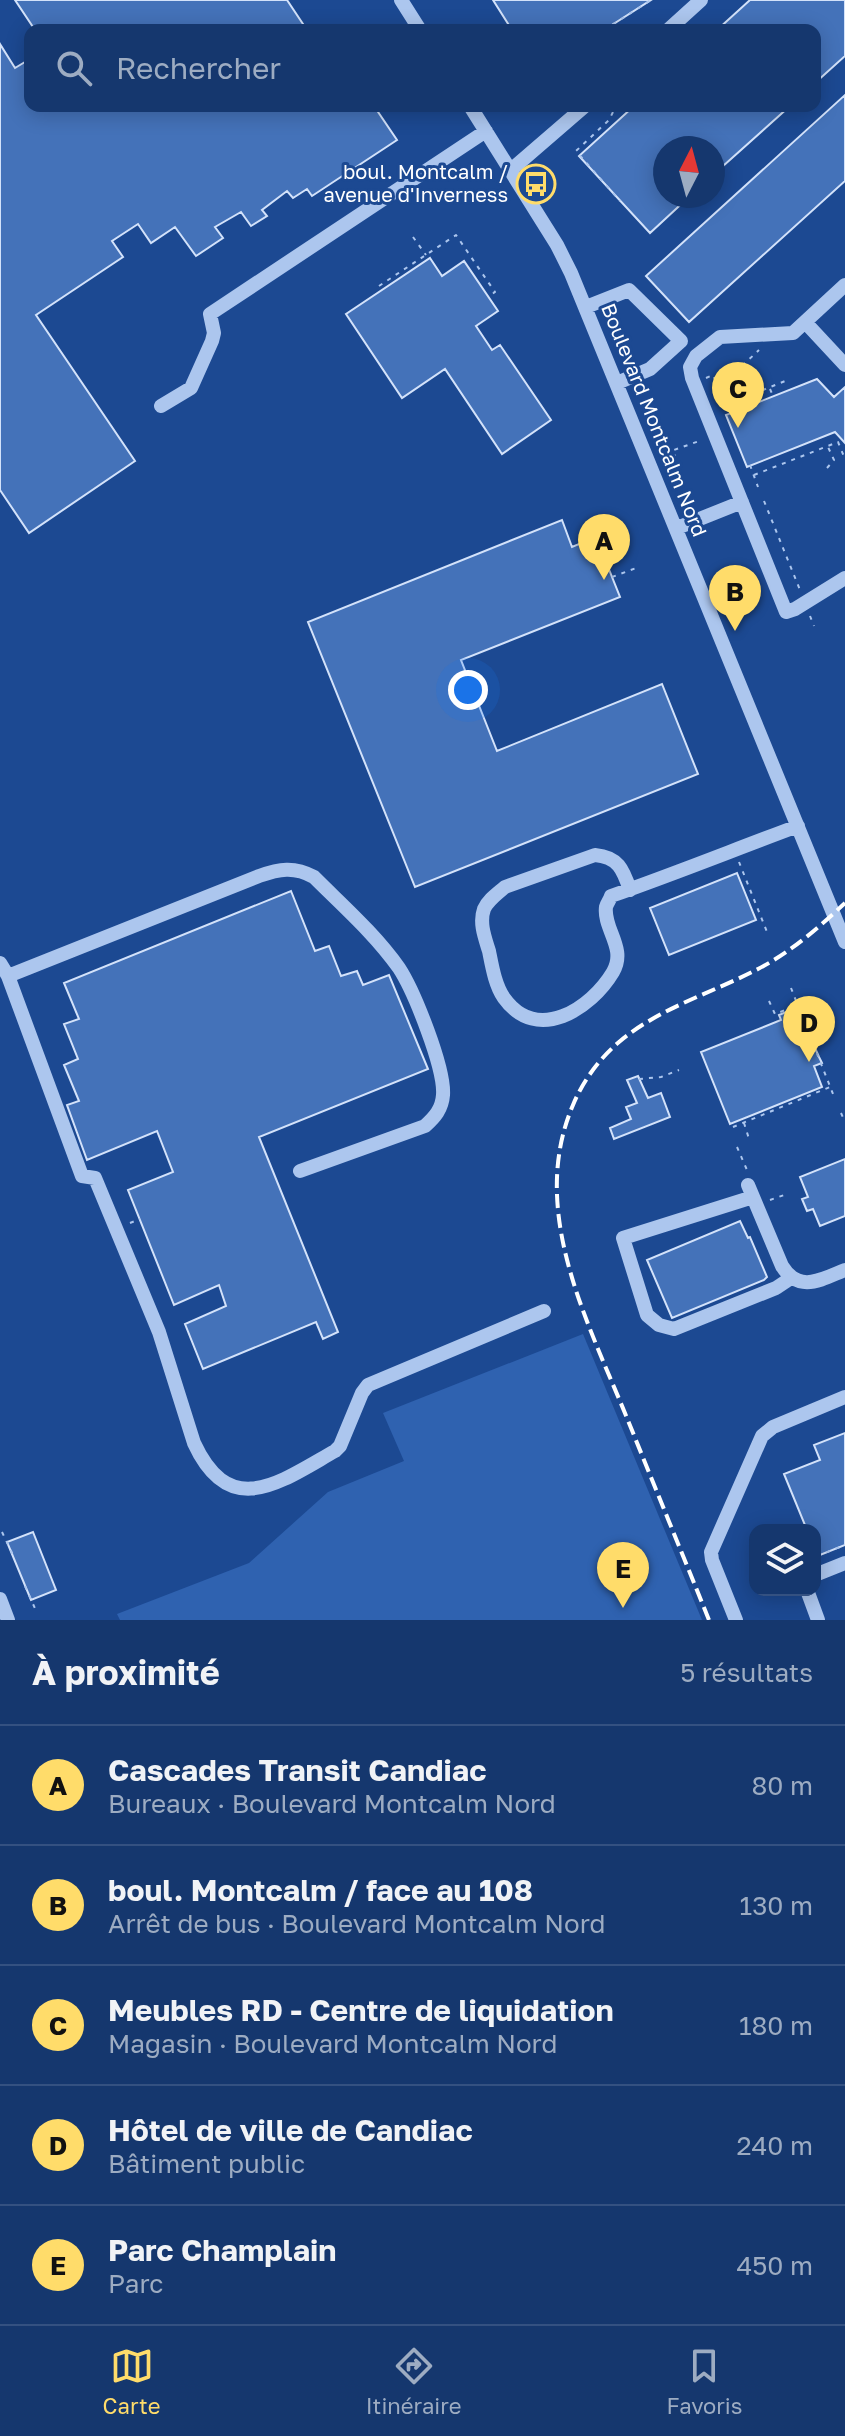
<!DOCTYPE html>
<html lang="fr">
<meta charset="utf-8">
<style>
:root{--surface:#15376e;--page:#224276;--text:#f1f3f6;--muted:#9dacc2;--line:#345181;--accent:#ffdc6a}
body{margin:0;font-family:"Golos Text",sans-serif;background:var(--page);color:var(--text)}
.controls{position:absolute;right:24px;bottom:24px;display:grid;overflow:hidden;border-radius:16px;box-shadow:0 4px 20px #0003}
.controls button{width:72px;height:72px;display:grid;place-items:center;padding:0;border:0;border-bottom:2px solid var(--line);background:var(--surface);color:var(--text);font:40px sans-serif}
.compass{position:absolute;left:653px;top:136px;width:72px;height:72px;border-radius:50%;background:var(--surface);box-shadow:0 4px 20px #0003;rotate:6deg}
.you{position:absolute;left:468px;top:690px;width:28px;height:28px;margin:-20px;border:6px solid #fff;border-radius:50%;background:#1a73e8;box-shadow:0 0 0 12px #1a73e833}
.badge{display:grid;place-items:center;width:52px;height:52px;border-radius:50%;background:var(--accent);color:#111;font-size:26px;font-weight:700}
.pin{position:absolute;translate:-50% -66px;filter:drop-shadow(0 2px 4px #0008)}
.pin::after{content:'';position:absolute;top:42px;width:28px;height:24px;background:inherit;clip-path:polygon(0 0,100% 0,50% 100%)}
.list{margin:0;padding:0;list-style:none}
h2{display:flex;justify-content:space-between;align-items:center;height:104px;margin:0;padding:0 32px;font-size:34px}
h2 small{font-size:26px;font-weight:400;color:var(--muted)}
.list li{display:grid;grid-template-columns:52px 1fr auto;gap:24px;align-items:center;box-sizing:border-box;height:120px;padding:0 32px;border-top:2px solid var(--line)}
.list b{display:block;font-size:30px;white-space:nowrap}
.list p{margin:0;font-size:26px;white-space:nowrap;color:var(--muted)}
.list em{font-size:26px;font-style:normal;color:var(--muted)}
.icon{flex:none;width:44px;height:44px;fill:none;stroke:currentColor;stroke-width:2;stroke-linecap:round;stroke-linejoin:round}
.map{position:relative;flex:none;width:845px;height:1620px;overflow:hidden}
.search{position:absolute;background:var(--surface);box-shadow:0 4px 20px #0003;left:24px;right:24px;top:24px;height:88px;display:flex;align-items:center;gap:20px;box-sizing:border-box;padding:0 28px;border-radius:16px;color:var(--muted);font-size:30px}
.sheet{height:704px;background:var(--surface)}
nav{display:flex;justify-content:space-around;align-items:center;box-sizing:border-box;height:112px;border-top:2px solid var(--line);background:var(--surface);font-size:22px;color:var(--muted)}
nav a{display:grid;justify-items:center;gap:4px}
nav .on{color:var(--accent)}
.map>svg:first-child{display:block}
</style>
<div class="map">
<svg width="845" height="1620" viewBox="0 0 845 1620">
<rect width="100%" height="100%" fill="#1c4992"/>
<path fill="#2f62b0" d="M583 1334 702 1620H120L117 1614 249 1563 328 1492 404 1461 383 1413Z"/>
<path fill="#4472b9" stroke="#d3e2fa" stroke-width="2" d="M15 0H287L307 30H35Z
M493 0H651L604 30H512Z
M750 0H845V56L815 83V30H717Z
M0 44 15 68 30 59V106H374L397 140 312 196 307 189 293 198 287 191 262 210 267 216 251 226 241 212 215 227 223 238 196 256 175 227 151 243 138 224 112 241 123 257 36 315 135 461 29 533 0 490Z
M845 95V181L689 322 646 276Z
M634 106H790L713 175V148H665V196H690L650 233 579 156Z
M430 258 442 276 464 261 498 311 476 326 492 350 500 345 551 420 502 454 445 369 402 398 346 314Z
M817 379 834 397 845 387V443L835 432 747 467 726 415Z
M562 520 572 547 596 537 620 597 461 660 497 751 662 684 698 774 415 887 308 622Z
M737 873 756 920 669 955 650 908Z
M291 891 315 951 329 946 341 976 357 971 363 985 389 975 428 1069 259 1137 338 1332 323 1339 316 1322 203 1369 185 1324 226 1306 219 1285 174 1305 128 1190 173 1172 157 1131 87 1160 67 1105 79 1101 64 1065 78 1059 64 1024 79 1019 64 983Z
M791 1010 809 1053 816 1050 819 1057 822 1063 814 1066 822 1087 730 1124 701 1052 781 1020 779 1015Z
M638 1076 648 1098 661 1093 670 1117 614 1139 610 1128 631 1119 626 1107 637 1103 627 1080Z
M845 1159V1216L820 1226 813 1209 807 1211 802 1199 808 1197 800 1177Z
M740 1221 748 1238 750 1237 767 1277 764 1280 672 1318 647 1260Z
M845 1433V1545L815 1557V1530H807L784 1474 820 1460 814 1445Z
M33 1532 56 1590 31 1600 7 1542Z"/>
<g fill="none" stroke-linecap="round" stroke-linejoin="round">
<path stroke="#acc6ee" stroke-width="2" stroke-dasharray="4 6" stroke-linecap="butt" d="M505 30 510 27
M604 30 651 0
M613 112 609 120 576 151 620 201
M413 237 426 255
M379 286 456 235 495 292 488 297
M706 378 713 375 729 413
M770 389 773 396
M753 394 785 381
M756 403 742 366 759 350
M663 461 676 455 674 450 702 440
M750 465 758 487
M827 468 834 460 828 447
M754 475 838 442 845 459
M764 501 800 590
M612 577 639 567
M810 616 814 626
M739 862 767 932
M791 988 835 1099
M769 1001 775 1014 796 1006
M639 1079 661 1077 679 1070
M841 1113 845 1122
M744 1123 750 1142
M733 1127 830 1087
M737 1147 747 1170
M770 1200 787 1194
M130 1223 140 1219
M2 1532 14 1557
M817 1556 845 1545
M25 1586 37 1613"/>
<path stroke="#acc6ee" stroke-width="14" d="M401 0 420 30
M668 30 701 0
M470 106 557 245 571 273 845 942
M511 170 585 106
M845 285 793 333 720 337 696 356 690 367 692 378 786 612 795 609 845 578
M586 307 629 290 681 341 650 369 617 383
M805 322 845 365
M161 406 191 388 212 341 214 333 210 314 486 131
M677 528 742 502
M630 890C623 869 618 857 595 855L505 887C497 894 488 900 484 909 479 923 485 938 489 951 492 966 495 985 504 998 537 1044 591 1009 613 972 627 948 603 929 606 907 607 903 610 900 611 896 674 874 736 849 798 826
M0 963 8 976 82 1176 95 1178 159 1332 194 1443C230 1521 280 1482 335 1451L340 1446 362 1393 368 1385 544 1311
M8 976 259 876C279 869 294 866 314 877 343 906 375 934 399 968 414 991 445 1068 443 1095 442 1109 435 1117 425 1126L300 1171
M748 1185 782 1266C799 1294 822 1279 845 1270
M753 1197 623 1238 647 1315 659 1325 674 1329 776 1288 791 1278
M815 1575 845 1563
M807 1590 818 1620
M0 1599 8 1620
M736 1620 712 1560 711 1552 762 1436 773 1427 845 1397"/>
<path stroke="#fff" stroke-width="4" stroke-dasharray="14 6" stroke-linecap="butt" d="M709 1620C682 1553 654 1485 627 1418 587 1320 528 1210 573 1105 583 1081 599 1059 619 1042 659 1008 712 993 758 969 791 952 818 928 845 903"/>
</g>
<defs>
<g id="bus-ring" transform="scale(2)"><circle r="9.5" fill="#1c4992" stroke="#ffdc6a" stroke-width="1.5"/><path d="M-5-6H5V4H4V6H2V4H-2V6H-4V4H-5ZM-3.5-4V0h7V-4ZM-3.5 1.2v1.5H-2V1.2ZM2 1.2v1.5H3.5V1.2Z" fill="#ffdc6a"/></g>
</defs>
<g fill-rule="evenodd">
<use href="#bus-ring" x="536" y="184"/>
</g>
<g text-anchor="middle" stroke-width="6" stroke-linejoin="round" paint-order="stroke">
<g font-size="20" fill="#fff" stroke="#1c4992" text-anchor="end">
<text x="508" y="179">boul. Montcalm /<tspan x="508" dy="23">avenue d'Inverness</tspan></text>
</g>
<g font-size="20" fill="#fff" stroke="#1c4992">
<text transform="translate(654 420) rotate(68)" y="7">Boulevard Montcalm Nord</text>
</g>
</g>
</svg>
<div class="controls">
<button><svg class="icon" aria-label="layers" viewBox="0 0 24 24"><path d="M12 4l9 5-9 5-9-5zM3 14l9 5 9-5"/></svg></button>
</div>
<svg class="compass" viewBox="-18 -18 36 36"><path d="M0-13l5 13h-10z" fill="#e53935"/><path d="M0 13l5-13h-10z" fill="#9dacc2"/></svg>
<div class="you"></div>
<div class="pin badge" style="left:604px;top:580px">A</div>
<div class="pin badge" style="left:735px;top:631px">B</div>
<div class="pin badge" style="left:738px;top:428px">C</div>
<div class="pin badge" style="left:809px;top:1062px">D</div>
<div class="pin badge" style="left:623px;top:1608px">E</div>
<div class="search"><svg class="icon" aria-label="search" viewBox="0 0 24 24"><circle cx="10" cy="10" r="6"/><path d="M15 15l6 6"/></svg>Rechercher</div>
</div>
<section class="sheet">
<h2>À proximité<small>5 résultats</small></h2>
<ul class="list">
<li><span class="badge">A</span><div><b>Cascades Transit Candiac</b><p>Bureaux · Boulevard Montcalm Nord</p></div><em>80 m</em></li>
<li><span class="badge">B</span><div><b>boul. Montcalm / face au 108</b><p>Arrêt de bus · Boulevard Montcalm Nord</p></div><em>130 m</em></li>
<li><span class="badge">C</span><div><b>Meubles RD - Centre de liquidation</b><p>Magasin · Boulevard Montcalm Nord</p></div><em>180 m</em></li>
<li><span class="badge">D</span><div><b>Hôtel de ville de Candiac</b><p>Bâtiment public</p></div><em>240 m</em></li>
<li><span class="badge">E</span><div><b>Parc Champlain</b><p>Parc</p></div><em>450 m</em></li>
</ul>
</section>
<nav>
<a class="on"><svg class="icon" aria-label="map" viewBox="0 0 24 24"><path d="M3 6l6-2 6 2 6-2v14l-6 2-6-2-6 2zM9 4v14M15 6v14"/></svg>Carte</a>
<a><svg class="icon" aria-label="directions" viewBox="0 0 24 24"><path d="M12 3l9 9-9 9-9-9zM9 14v-3h6M13 9l2 2-2 2"/></svg>Itinéraire</a>
<a><svg class="icon" aria-label="saved" viewBox="0 0 24 24"><path d="M7 4h10v16l-5-4-5 4z"/></svg>Favoris</a>
</nav>
